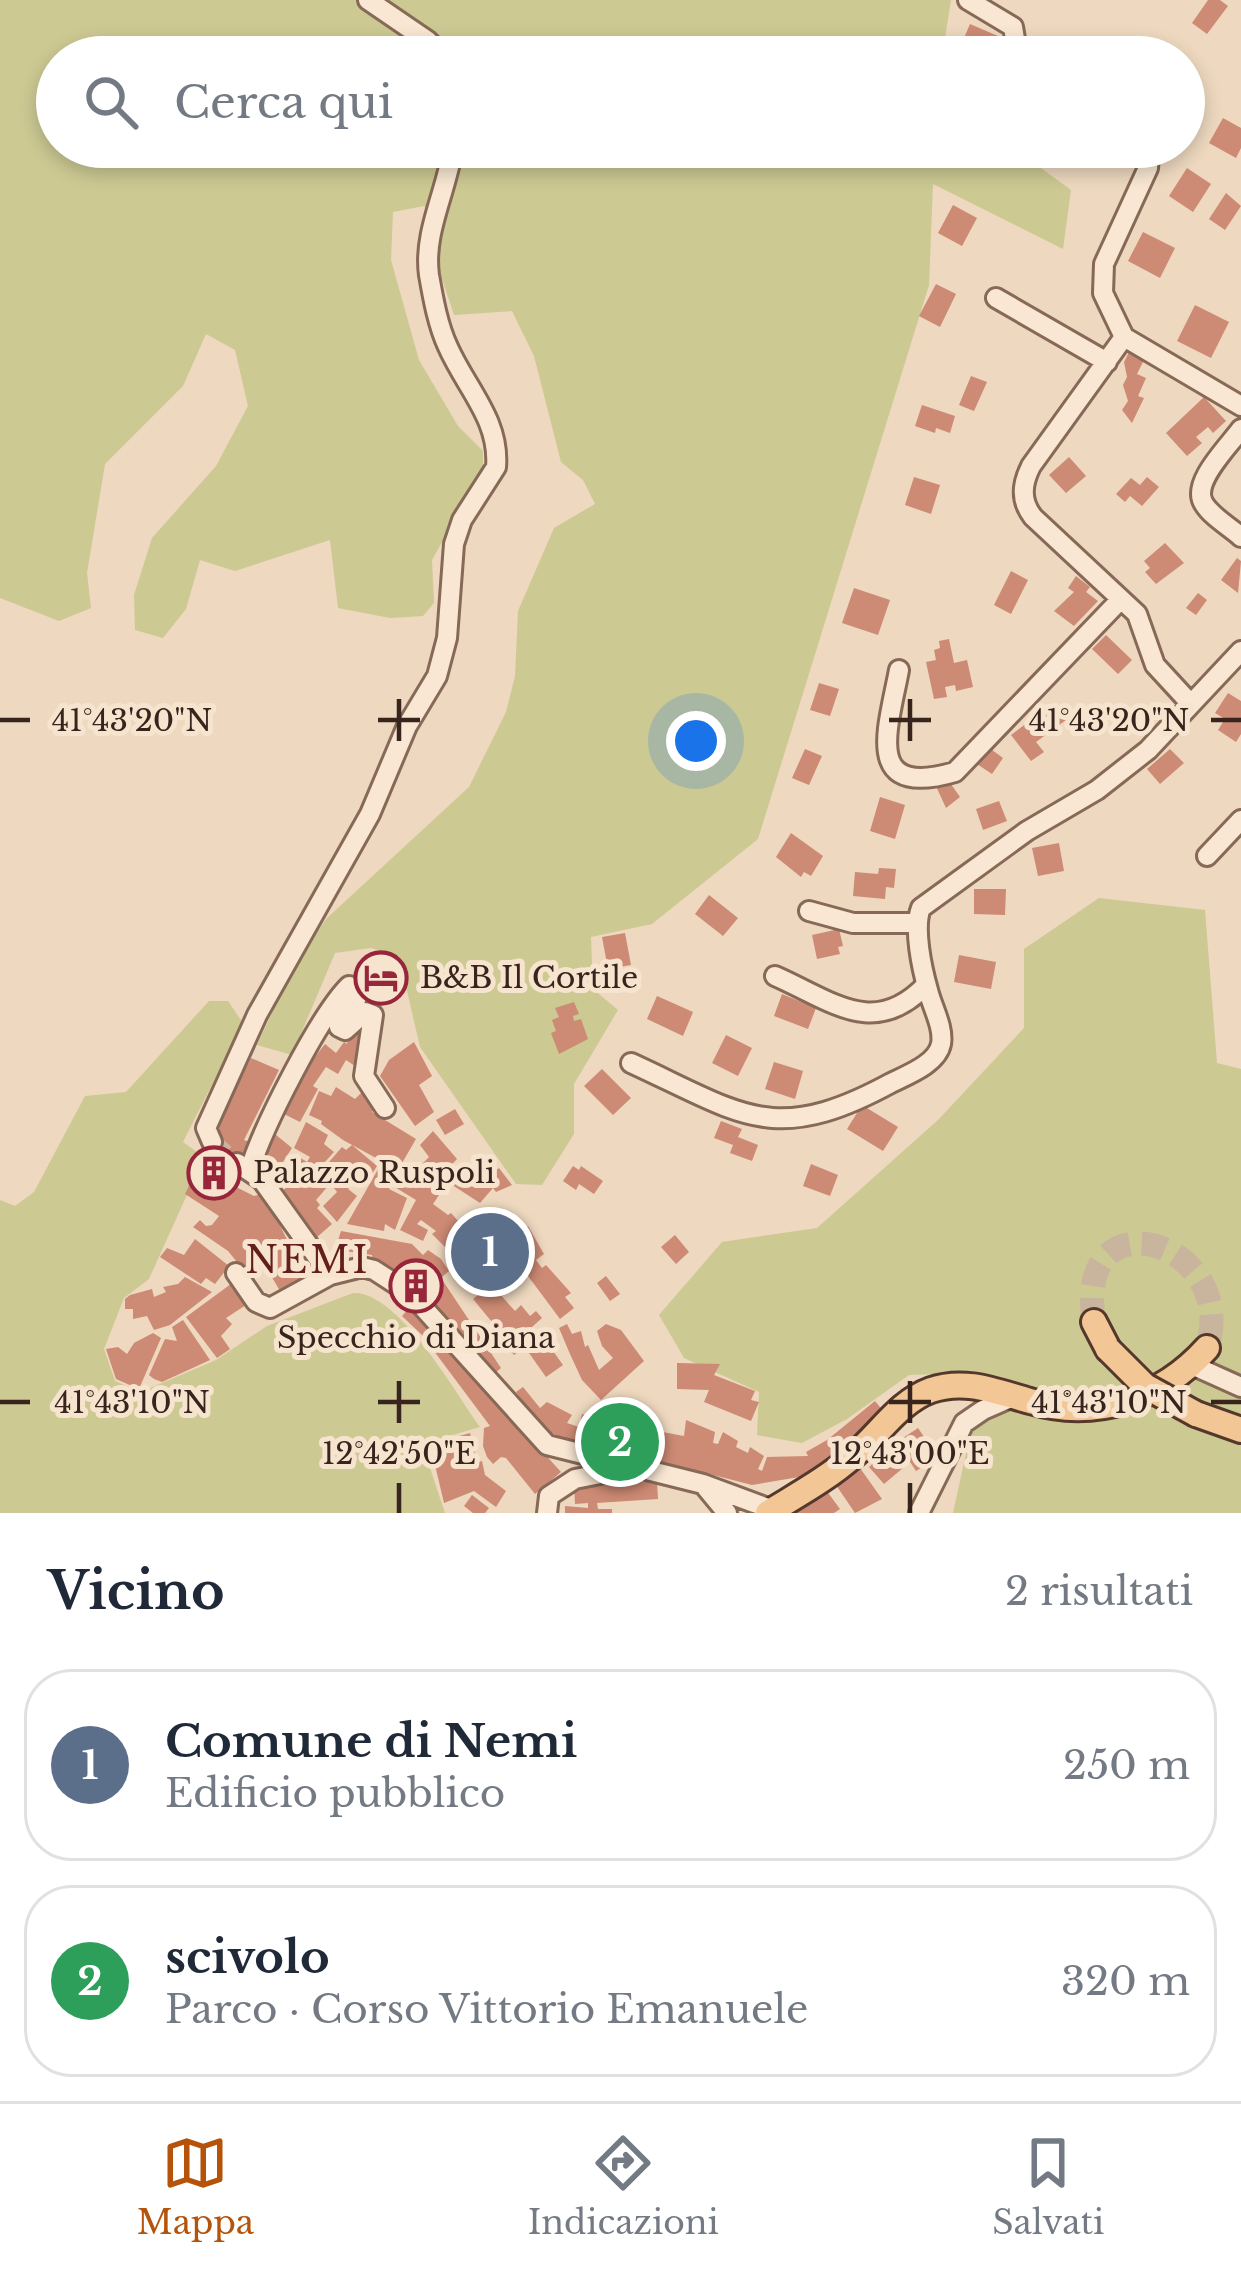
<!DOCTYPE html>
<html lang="it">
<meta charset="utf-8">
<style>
:root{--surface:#fff;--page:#f6f6f7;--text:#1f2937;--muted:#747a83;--line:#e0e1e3;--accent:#b45309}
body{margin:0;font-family:"Libre Baskerville",serif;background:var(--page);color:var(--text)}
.you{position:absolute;left:696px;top:741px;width:42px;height:42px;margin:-30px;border:9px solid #fff;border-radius:50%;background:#1a73e8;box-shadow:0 0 0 18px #1a73e833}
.badge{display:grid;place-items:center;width:78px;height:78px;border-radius:50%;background:var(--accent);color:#fff;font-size:39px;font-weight:700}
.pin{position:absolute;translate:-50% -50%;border:6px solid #fff;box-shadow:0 3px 12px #0006}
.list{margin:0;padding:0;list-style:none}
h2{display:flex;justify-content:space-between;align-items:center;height:156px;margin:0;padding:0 48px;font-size:51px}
h2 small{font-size:39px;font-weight:400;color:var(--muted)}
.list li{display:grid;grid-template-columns:78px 1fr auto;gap:36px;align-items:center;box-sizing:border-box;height:192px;margin:0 24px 24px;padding:0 24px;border:3px solid var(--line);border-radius:48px}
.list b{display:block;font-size:45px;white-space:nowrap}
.list p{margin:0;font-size:39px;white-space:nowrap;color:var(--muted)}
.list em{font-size:39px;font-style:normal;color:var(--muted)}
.icon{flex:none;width:66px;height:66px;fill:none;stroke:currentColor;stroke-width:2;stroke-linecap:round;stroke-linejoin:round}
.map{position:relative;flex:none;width:1241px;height:1513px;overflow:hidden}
.search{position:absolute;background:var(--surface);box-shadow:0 6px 18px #0003;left:36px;right:36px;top:36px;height:132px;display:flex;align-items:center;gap:30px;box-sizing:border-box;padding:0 42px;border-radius:66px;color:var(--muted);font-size:45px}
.sheet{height:588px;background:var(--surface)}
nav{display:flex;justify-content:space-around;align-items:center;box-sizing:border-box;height:168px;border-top:3px solid var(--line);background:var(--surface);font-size:33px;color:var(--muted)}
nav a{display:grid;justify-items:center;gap:6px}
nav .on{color:var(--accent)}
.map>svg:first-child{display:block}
</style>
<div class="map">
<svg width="1241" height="1513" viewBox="0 0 1241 1513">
<rect width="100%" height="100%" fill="#eed8bf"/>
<path fill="#ccc993" d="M0 0H951L942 57H57V147H1012L1071 190 1063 249 933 184 929 285 758 839 652 924 591 937 593 989 618 1010 574 1084V1134L542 1185 516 1184 420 1047 399 956 371 948 335 953 292 1055 257 1045 294 966 326 919 469 787 506 712 515 676 518 611 554 528 595 504 583 480 561 462 534 356 512 311 454 315 432 248 438 224 424 206 393 212 391 260 419 360 458 426 483 451V469L432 560 434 603 423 616 390 618 338 608 330 540 235 571 200 560 186 609 163 638 135 630 134 595 152 538 216 466 248 406 235 350 206 334 183 386 105 464 87 573 91 608 59 621 0 598Z
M1099 898 1205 910 1217 1063 1241 1069V1513H953L973 1421V1373L909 1375 847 1419 802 1443 757 1435 759 1392 684 1358 659 1315 722 1242 817 1228 938 1120 1024 1028V949Z
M209 1001H228L243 1023 183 1142 204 1157 149 1279 124 1298 104 1349 115 1381 141 1392 216 1360 267 1326 353 1293C398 1291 455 1392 480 1427L422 1444 445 1513H0V1200L15 1206 34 1192 85 1096 126 1092Z"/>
<path fill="#cd8a74" d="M1208 0H1220L1228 6 1207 34 1192 23Z
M970 24 1005 39 997 57H956Z
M1223 118 1241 128V148L1236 158 1209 143Z
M957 147H980L968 165 952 155Z
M1187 168 1211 184 1193 212 1169 196Z
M1226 193 1241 206 1225 230 1209 219Z
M953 205 977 218 962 246 938 233Z
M1143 232 1175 248 1160 278 1128 261Z
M936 284 956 294 940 327 919 316Z
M1195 305 1229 322 1211 358 1177 341Z
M1131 348 1146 356 1137 374 1146 378 1138 396 1144 398 1132 423 1122 410 1128 401 1123 385 1127 377 1124 362Z
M971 376 987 382 974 411 959 405Z
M1204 397 1226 421 1213 433 1208 427 1196 437 1202 443 1187 456 1166 433Z
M922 405 955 416 950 433 936 428 935 433 915 426Z
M1069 457 1086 476 1066 493 1049 475Z
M914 477 940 485 931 514 905 505Z
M1147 477 1159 487 1142 506 1130 496 1125 502 1116 494 1131 478 1140 485Z
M1165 543 1184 563 1156 584 1145 572 1150 568 1144 561Z
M1237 558 1241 561 1238 593 1221 580Z
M1011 571 1028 580 1011 614 994 605Z
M1076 576 1090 587 1086 592 1098 601 1074 626 1054 611 1074 592 1068 588Z
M854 588 890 600 878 635 842 623Z
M1198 593 1207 600 1196 615 1186 608Z
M1106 635 1132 660 1118 674 1092 649Z
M949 639 954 663 967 660 973 687 956 691 955 685 945 687 947 697 934 699 926 662 936 660 934 650 940 648 939 641Z
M819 683 839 689 830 716 810 710Z
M1228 693 1241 701V734L1236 742 1218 730 1225 719 1215 713Z
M1053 703 1066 720 1036 742 1044 752 1031 761 1011 735Z
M988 747 1003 758 992 774 977 764Z
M805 749 822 756 809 785 792 778Z
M1170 749 1184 763 1160 784 1147 769Z
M946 777 960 797 946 808 935 784Z
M880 797 905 805 895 839 870 831Z
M999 801 1007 821 983 830 976 809Z
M791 833 823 856 811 876 804 872 801 877 776 857Z
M1059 843 1064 871 1038 876 1032 848Z
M879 868 896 869 894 888 886 887 885 899 853 896 855 872 878 874Z
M974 889H1006L1005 915 974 914Z
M709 895 738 918 723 936 695 914Z
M839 929 843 946 838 947 840 954 817 959 812 935Z
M625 933 631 965 608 969 602 937Z
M959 955 996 962 991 989 954 982Z
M375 968 394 975 389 988 370 981Z
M782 994 816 1008 808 1029 774 1016Z
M657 996 693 1012 683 1036 647 1019Z
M574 1002 579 1014 573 1016 574 1021 581 1019 588 1039 559 1054 551 1033 556 1031 552 1020 559 1017 555 1008Z
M366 1022 355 1066 346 1060 338 1074 326 1067 313 1086 318 1089 300 1122 280 1112 300 1076 325 1044 336 1053 344 1042 347 1044 348 1035Z
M726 1035 752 1048 738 1076 712 1063Z
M414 1042 432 1076 419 1085 434 1112 415 1126 380 1076 389 1060Z
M251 1058 279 1070 244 1140 256 1144 251 1156 241 1153 228 1183 254 1196 264 1193 271 1207 308 1283 283 1296 263 1262 246 1273 228 1251 193 1227 200 1220 206 1226 212 1225 219 1216 185 1194Z
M774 1062 803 1071 795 1099 765 1089Z
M602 1069 631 1098 613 1115 584 1086Z
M336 1087 355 1099 362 1092 375 1107 372 1112 416 1139 398 1170 343 1140 321 1124 322 1121 309 1115 319 1091 331 1096Z
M862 1105 898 1127 883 1151 847 1129Z
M455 1109 464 1124 445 1135 436 1120Z
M721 1121 742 1129 738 1137 758 1145 752 1161 730 1153 733 1145 714 1138Z
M306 1122 328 1135 324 1144 334 1152 315 1173 329 1185 316 1200 320 1205 317 1208 332 1224 316 1238 280 1193 295 1180 286 1166 294 1154 307 1162 310 1157 294 1148Z
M270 1130 292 1148 281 1165 289 1176 274 1185 260 1160Z
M433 1131 457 1159 441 1176 437 1172 432 1177 418 1168 429 1157 420 1145Z
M352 1145 377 1166 365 1185 357 1181 348 1189 357 1196 337 1222 323 1206 337 1192 328 1180 336 1171 329 1162 342 1147 346 1150Z
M381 1164 397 1173 389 1189 407 1198 395 1230 385 1224 384 1231 347 1224Z
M811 1164 838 1175 830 1196 803 1186Z
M452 1166 476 1184 499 1168 512 1185 496 1192 493 1188 480 1203 443 1179Z
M573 1166 579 1170 581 1166 603 1181 594 1194 579 1184 576 1190 563 1181Z
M402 1168 416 1170 445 1186 433 1204 448 1215 451 1213 466 1230 488 1220 503 1257 518 1280 499 1293 515 1311 521 1305 530 1316 536 1311 542 1318 532 1327 538 1336 535 1349H521L514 1355 498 1336 501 1333 473 1299 491 1284 476 1245 468 1248 473 1258 462 1264 432 1234 436 1231 421 1220 417 1224 428 1230 423 1241 400 1230 416 1200 393 1186Z
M514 1226 518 1234 528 1226 544 1254 536 1260 542 1268 546 1265 571 1293 565 1297 574 1308 560 1319 499 1237Z
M341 1231 412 1244 423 1255 428 1250 441 1259 449 1271 441 1278 501 1368 493 1375 448 1320 372 1261V1255L345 1251V1259L332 1260Z
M675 1235 689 1252 676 1264 661 1247Z
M195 1239 229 1266 215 1284 206 1278 201 1284 160 1257 167 1248 184 1255Z
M606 1276 620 1294 610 1301 597 1283Z
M185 1277 212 1292 170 1325 154 1330 147 1316 133 1319V1309H125V1299L130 1295 152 1289 154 1297 166 1292 163 1287 178 1284Z
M235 1281 249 1303 226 1318 232 1324 221 1336 230 1349 217 1358 186 1317Z
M411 1306 561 1472 535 1494 506 1458 501 1457 493 1464 487 1457 483 1446 484 1428 490 1426 422 1335 402 1316Z
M183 1320 210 1360 162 1382 154 1379 149 1375 165 1339 177 1341 172 1327Z
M567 1324 572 1334 581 1331 585 1347 588 1345 599 1370 613 1358 602 1346 597 1331 606 1324 621 1330 644 1361 601 1400 582 1380 570 1354 559 1328Z
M153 1333 161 1338 139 1389 116 1379 106 1349 118 1347 127 1354 134 1343Z
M546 1341 563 1365 546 1377 529 1353Z
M677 1363 720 1364 714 1375 755 1391 751 1400 759 1402 751 1421 704 1402 709 1390 677 1389Z
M523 1387 540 1408 547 1402 572 1415 567 1423 579 1427 582 1414 592 1417 590 1425 606 1430 600 1451 545 1434 516 1392Z
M875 1401 884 1412 815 1473 814 1470 805 1476 752 1485 636 1455 646 1429 684 1436 686 1420 715 1432 713 1443 718 1444 723 1432 738 1441 736 1447 748 1453 750 1447 764 1456 758 1469 762 1471 767 1457 808 1456 806 1452 827 1440Z
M918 1428 933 1450 922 1457 927 1464 916 1471 897 1442Z
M470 1433 475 1454 469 1456 471 1464 482 1461 485 1475 506 1491 496 1507 474 1491 444 1503 435 1465 439 1463 435 1443Z
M888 1450 903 1468 884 1484 869 1467Z
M860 1468 882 1499 855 1513 836 1485Z
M657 1481 658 1499 597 1503 598 1509H612V1513H565V1506L588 1508V1503L575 1504 574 1485Z
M826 1490 840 1509 834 1513H795Z
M472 1495 489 1508 485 1513H473L464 1506Z"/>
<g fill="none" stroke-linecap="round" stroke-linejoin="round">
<path stroke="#c9b49e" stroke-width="18" stroke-dasharray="18 9" stroke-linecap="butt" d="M212 1142 237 1163"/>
<path stroke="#c9b49e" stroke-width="24" stroke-dasharray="24 12" stroke-linecap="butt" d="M1094 1322C1072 1190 1241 1242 1207 1348"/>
<g stroke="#876957" stroke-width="24">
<path id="minor" d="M368 0 428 41 444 57
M968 0 1013 27 1018 57
M1143 147 1149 156 1148 168 1104 264 1103 293 1124 337 1241 406
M996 298 1107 362
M1124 337 1031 466C1022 484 1020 500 1033 517L1137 614 1155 665 1190 703
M1241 429C1229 446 1190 483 1204 504 1212 517 1230 527 1241 537
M899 670C888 729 862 799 955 772L1121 599
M1207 856 1241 820
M809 911 853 923H917
M775 976C832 1001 874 1039 926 985
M631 1063C742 1114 773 1147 891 1083 907 1075 937 1064 941 1044 944 1027 932 1007 928 990 922 969 913 928 921 908L1027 831 1097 790 1148 750 1241 651
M212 1142 206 1128 257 1015 370 814 407 726 437 676 447 638 454 544 462 520 496 467C500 420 466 388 448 347 438 326 433 298 429 275 423 232 447 191 453 147
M237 1163 262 1180 330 1275
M250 1169C263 1127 319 1016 349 986L356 988 359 994 339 1027 345 1030 365 1012 373 1015 364 1076 385 1108
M236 1273 256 1302 270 1308 330 1275 362 1267 374 1270 411 1294 547 1445 703 1484 773 1510
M1192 1365 1241 1387
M703 1484 727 1513
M547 1513 549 1496 575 1479 620 1470 628 1464
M919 1513 964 1423 983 1410 1015 1396"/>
</g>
<g stroke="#55382c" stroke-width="30">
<path id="major" d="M1094 1322 1108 1349
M1196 1414 1241 1430
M768 1513C797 1495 827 1479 853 1456 879 1435 898 1402 931 1390 966 1378 997 1392 1030 1401 1096 1421 1162 1398 1207 1348"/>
</g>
<use href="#minor" stroke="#f9e7d3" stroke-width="18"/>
<use href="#major" stroke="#f3c696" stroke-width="24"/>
<g stroke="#55382c" stroke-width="30" stroke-linecap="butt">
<path id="major-bridge" d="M1108 1349 1145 1386 1196 1414"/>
</g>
<use href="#major-bridge" stroke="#f3c696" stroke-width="24"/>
</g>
<path fill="none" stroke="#37241c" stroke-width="4.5" d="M399 699V741M910 699V741M0 720H30M378 720H420M889 720H931M1211 720H1241M399 1381V1423M910 1381V1423M0 1402H30M378 1402H420M889 1402H931M1211 1402H1241M399 1483V1513M910 1483V1513"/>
<defs>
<g id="hotel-ring" transform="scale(2.7)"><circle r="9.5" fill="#f6e4cf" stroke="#97263b" stroke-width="1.5"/><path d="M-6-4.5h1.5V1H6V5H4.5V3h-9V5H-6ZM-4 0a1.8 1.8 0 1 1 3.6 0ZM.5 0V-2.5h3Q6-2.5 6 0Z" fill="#97263b"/></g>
<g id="building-ring" transform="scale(2.7)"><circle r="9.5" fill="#f6e4cf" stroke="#97263b" stroke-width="1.5"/><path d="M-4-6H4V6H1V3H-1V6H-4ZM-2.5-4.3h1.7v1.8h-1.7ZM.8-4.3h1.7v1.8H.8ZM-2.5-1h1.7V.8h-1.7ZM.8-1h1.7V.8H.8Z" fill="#97263b"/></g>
</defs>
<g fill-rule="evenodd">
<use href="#hotel-ring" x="381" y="978"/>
<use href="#building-ring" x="214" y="1173"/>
<use href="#building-ring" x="416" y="1286"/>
</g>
<g text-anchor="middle" stroke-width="10" stroke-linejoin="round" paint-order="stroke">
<g font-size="30" fill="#37241c" stroke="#f6e4cf" text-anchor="start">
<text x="420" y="988">B&amp;B Il Cortile</text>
<text x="253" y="1183">Palazzo Ruspoli</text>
<text x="416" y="1348" text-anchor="middle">Specchio di Diana</text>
</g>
<g font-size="36" letter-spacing="3" fill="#641e1b" stroke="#f6e4cf">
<text x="308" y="1273">NEMI</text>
</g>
</g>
<g font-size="30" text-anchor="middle" fill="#37241c" stroke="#f6e4cf" stroke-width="10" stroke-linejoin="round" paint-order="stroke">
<text x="132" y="731">41°43'20"N</text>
<text x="1109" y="731">41°43'20"N</text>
<text x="132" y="1413">41°43'10"N</text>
<text x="1109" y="1413">41°43'10"N</text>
<text x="399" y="1464">12°42'50"E</text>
<text x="910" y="1464">12°43'00"E</text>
</g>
</svg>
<div class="you"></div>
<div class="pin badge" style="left:490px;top:1252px;background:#5c6f8a">1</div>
<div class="pin badge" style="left:620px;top:1442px;background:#2e9e5b">2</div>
<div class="search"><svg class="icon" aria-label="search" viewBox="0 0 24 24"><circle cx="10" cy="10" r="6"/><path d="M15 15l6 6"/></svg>Cerca qui</div>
</div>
<section class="sheet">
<h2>Vicino<small>2 risultati</small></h2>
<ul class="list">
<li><span class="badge" style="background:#5c6f8a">1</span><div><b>Comune di Nemi</b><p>Edificio pubblico</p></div><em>250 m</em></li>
<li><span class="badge" style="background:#2e9e5b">2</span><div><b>scivolo</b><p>Parco · Corso Vittorio Emanuele</p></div><em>320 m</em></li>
</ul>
</section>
<nav>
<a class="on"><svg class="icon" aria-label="map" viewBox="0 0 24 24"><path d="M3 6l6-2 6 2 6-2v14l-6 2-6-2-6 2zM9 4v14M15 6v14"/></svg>Mappa</a>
<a><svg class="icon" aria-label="directions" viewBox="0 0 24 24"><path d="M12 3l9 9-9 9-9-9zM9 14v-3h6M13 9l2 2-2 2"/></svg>Indicazioni</a>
<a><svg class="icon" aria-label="saved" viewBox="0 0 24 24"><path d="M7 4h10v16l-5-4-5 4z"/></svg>Salvati</a>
</nav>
